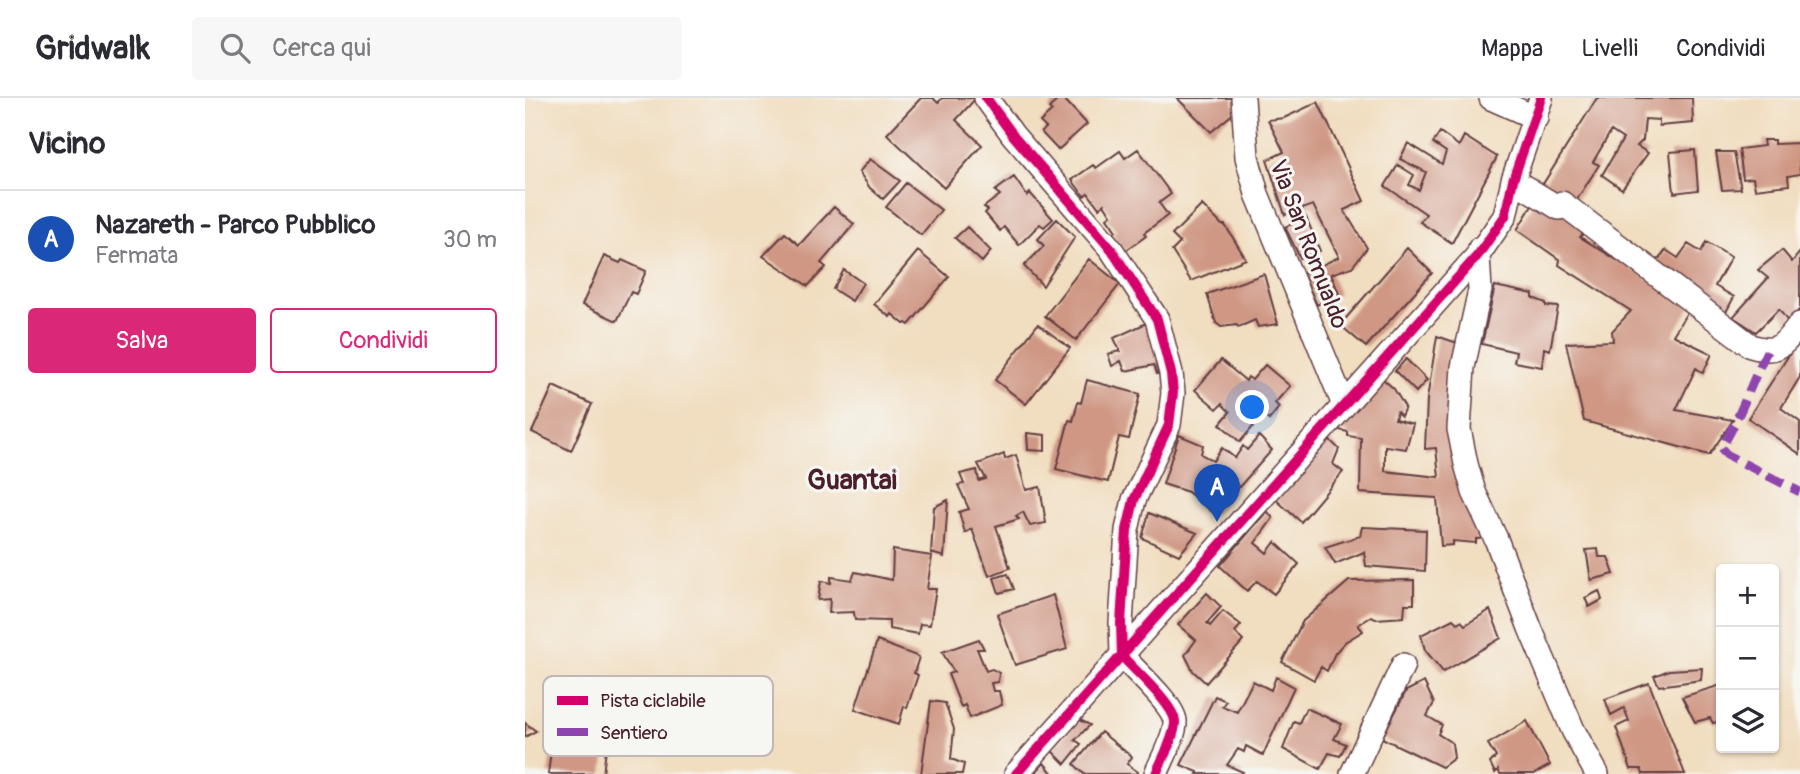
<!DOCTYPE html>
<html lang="it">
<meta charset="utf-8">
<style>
:root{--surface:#fff;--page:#f7f7f7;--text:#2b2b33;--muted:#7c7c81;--line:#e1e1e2;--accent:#db2777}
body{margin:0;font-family:Pangolin,sans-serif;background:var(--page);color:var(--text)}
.controls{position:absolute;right:21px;bottom:21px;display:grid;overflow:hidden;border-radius:7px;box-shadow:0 2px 5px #0004}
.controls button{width:63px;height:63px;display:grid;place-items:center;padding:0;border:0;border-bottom:2px solid var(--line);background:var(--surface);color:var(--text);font:35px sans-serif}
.you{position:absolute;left:728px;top:310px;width:24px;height:24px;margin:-18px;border:5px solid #fff;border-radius:50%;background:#1a73e8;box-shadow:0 0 0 10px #1a73e833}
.badge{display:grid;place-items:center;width:46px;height:46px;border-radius:50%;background:var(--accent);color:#fff;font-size:23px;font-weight:700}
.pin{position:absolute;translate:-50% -58px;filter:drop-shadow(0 2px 4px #0008)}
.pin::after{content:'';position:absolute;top:37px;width:24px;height:21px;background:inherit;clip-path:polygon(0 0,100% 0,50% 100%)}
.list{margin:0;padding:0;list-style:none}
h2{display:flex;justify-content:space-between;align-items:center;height:91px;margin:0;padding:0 28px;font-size:30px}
h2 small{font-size:23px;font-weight:400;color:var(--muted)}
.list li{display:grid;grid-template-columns:46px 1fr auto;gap:21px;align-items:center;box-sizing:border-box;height:98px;padding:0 28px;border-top:2px solid var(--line)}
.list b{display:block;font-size:26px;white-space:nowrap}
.list p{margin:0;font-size:23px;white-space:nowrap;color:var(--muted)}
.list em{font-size:23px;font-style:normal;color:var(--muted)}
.actions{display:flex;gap:14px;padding:21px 28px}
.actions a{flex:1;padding:16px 0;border:2px solid var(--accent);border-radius:7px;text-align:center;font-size:24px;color:var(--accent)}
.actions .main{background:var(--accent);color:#fff}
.icon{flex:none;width:38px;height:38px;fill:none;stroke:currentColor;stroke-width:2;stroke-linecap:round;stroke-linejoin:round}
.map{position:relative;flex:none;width:1275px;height:676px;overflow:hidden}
header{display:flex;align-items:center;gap:42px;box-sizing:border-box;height:98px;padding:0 35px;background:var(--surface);border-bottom:2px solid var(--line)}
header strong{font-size:33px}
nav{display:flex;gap:38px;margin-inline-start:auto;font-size:24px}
.search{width:490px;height:63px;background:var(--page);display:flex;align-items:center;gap:18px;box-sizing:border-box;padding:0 24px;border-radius:7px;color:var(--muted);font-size:26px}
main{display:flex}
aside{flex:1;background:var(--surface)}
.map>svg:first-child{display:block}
</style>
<header>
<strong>Gridwalk</strong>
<div class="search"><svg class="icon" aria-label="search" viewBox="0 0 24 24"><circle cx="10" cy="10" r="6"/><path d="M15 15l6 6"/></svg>Cerca qui</div>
<nav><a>Mappa</a><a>Livelli</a><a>Condividi</a></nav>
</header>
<main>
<aside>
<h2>Vicino<small></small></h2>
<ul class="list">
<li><span class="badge" style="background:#1a4fb4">A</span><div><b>Nazareth - Parco Pubblico</b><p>Fermata</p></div><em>30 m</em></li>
</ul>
<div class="actions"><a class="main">Salva</a><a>Condividi</a></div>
</aside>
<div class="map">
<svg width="1275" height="676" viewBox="0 0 1275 676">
<rect width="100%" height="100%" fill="#f6f6f2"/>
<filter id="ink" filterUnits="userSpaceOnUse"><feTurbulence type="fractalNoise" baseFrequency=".0143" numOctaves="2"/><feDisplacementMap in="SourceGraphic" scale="14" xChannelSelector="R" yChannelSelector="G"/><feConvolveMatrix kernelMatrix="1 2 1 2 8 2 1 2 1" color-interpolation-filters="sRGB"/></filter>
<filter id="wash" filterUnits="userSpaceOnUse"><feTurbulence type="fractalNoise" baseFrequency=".00686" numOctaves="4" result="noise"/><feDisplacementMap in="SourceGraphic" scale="28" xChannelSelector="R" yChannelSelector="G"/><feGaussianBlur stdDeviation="1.57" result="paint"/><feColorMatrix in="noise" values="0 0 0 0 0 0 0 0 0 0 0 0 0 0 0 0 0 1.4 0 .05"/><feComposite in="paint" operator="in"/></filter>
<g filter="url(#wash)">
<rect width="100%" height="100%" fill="#f1ddbf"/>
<g id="blocks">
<path fill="#cf9784" d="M396 0H408L413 5 417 0H451L431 22 457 47 419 90 362 36Z
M535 0H538L562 26 533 52 516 34 521 30 515 24 527 13 524 10Z
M652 0H708L710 14 686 34Z
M1072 0H1167L1168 25 1134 28V22L1120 21 1118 42 1112 48 1123 55 1097 91 1077 77 1098 41 1086 33 1068 64 1074 67 1049 106 1013 94Z
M793 4 839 103 819 112 842 150 827 169 806 176 814 196 792 207 778 176 814 159 788 107 760 117 742 62 759 54 743 22 759 20Z
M915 34 934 48 939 38 972 59 927 145 895 124 901 116 860 88 873 67 889 77 884 87 894 92 901 74 875 61 883 45 917 66 921 54 908 45Z
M1238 42H1249V46L1274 45 1275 76 1263 78 1264 87 1230 91 1228 80 1218 81 1214 51 1239 48Z
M613 51 646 96 634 105 643 117 619 135 621 138 600 153 587 136 591 133 582 120 586 117 579 106 574 110 563 95 559 98 547 82 568 67 571 70 595 53 600 60Z
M1170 52 1173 92 1149 95 1145 54Z
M1191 54H1209L1216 91 1197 92Z
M345 61 375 83 358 101 345 90 334 74Z
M489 79 502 98 505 95 528 121 519 129 515 126 494 147 479 129 475 133 460 115 463 112 459 109 475 97 470 93Z
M381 85 416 112 396 137 361 109Z
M1013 98 1065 128 1055 139 1166 208 1148 237 1187 256 1178 275 1171 270 1151 312 1208 322 1184 357 1059 323 1041 245 1088 243 1087 233 1106 213 1034 167 1035 162 992 132Z
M677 107 697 127H700L721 161 666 183 647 153 655 145 647 137Z
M309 109 329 126 296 165 301 169 283 188 238 158 260 135 274 147Z
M781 119 795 153 775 160 760 129Z
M532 121 550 139 518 188 499 168 519 148 513 141Z
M442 129 466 153 457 164 430 140Z
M1181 144 1206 159 1190 188 1209 199 1200 216 1130 166 1141 152 1153 160 1163 146 1176 154Z
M882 150 907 175 841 249 815 227Z
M1257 152 1267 164 1275 154V211L1263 224 1254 211 1231 234 1208 219 1243 180 1233 172Z
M393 153 424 179 384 227 381 225 379 226 367 216 365 219 349 206Z
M79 158 95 165 97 162 121 173 111 196 106 194 92 223 57 207Z
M564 161 595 186 551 242 520 218Z
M319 172 338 185 327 203 308 191Z
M739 176 753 226 733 229 730 222 714 229 711 227 696 229 691 225 682 196Z
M970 188 1008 196V200L1021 205V208L1033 209 1025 252 1019 250 1017 269 989 264 991 254 957 246Z
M628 222 642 274 632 276 629 267 600 273 596 263 587 268 583 256 595 253 589 240Z
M513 226 545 250 501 306 470 282Z
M912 238 935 246 925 325 966 440 951 441V445L928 443V447L916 448 912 400 835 395 836 340 823 338V334L810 331 858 281 869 291 880 309 876 318 872 314 870 321 888 326 881 351 860 348V373L914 379 911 350 900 351 902 301Z
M1275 240V279L1256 310 1275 324V356L1223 320Z
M881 261 902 282 891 294 870 273Z
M696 262 721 283 723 279 727 282 740 267 765 288 750 305 754 309 744 322 738 317 715 344 695 326 705 314 697 306 692 311 670 292Z
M562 282 615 296 604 341 594 339 583 384 531 371 544 322 548 323 553 304 556 305Z
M28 288 67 306 46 353 7 334Z
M502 335 520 337V353L503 352Z
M654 337 678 347 676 356 688 363 697 350 710 360 718 348 722 352 734 338 747 352 690 416 663 394 638 386Z
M802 339 814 351 808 366 818 374 776 424 749 400Z
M479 356 480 361 491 357 501 392 515 389 521 425 505 428 498 414 491 418 494 421 471 428 485 470 464 478 447 431 440 435 434 414 444 411 433 387 439 386 435 376 452 372 454 383 461 381 453 366Z
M423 402 419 459 406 455 409 409Z
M742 413 748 420 730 445 742 455 750 444 774 466 749 496 732 483 722 493 695 468Z
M624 415 672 435 654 457 617 440Z
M837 429 901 432 900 473 841 468 839 454 810 466 800 449 835 438Z
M1073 451 1074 459H1083L1089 476 1066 482 1061 452Z
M368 452 407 458 402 491H411L405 527 395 526 393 536 364 531V523L330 522 329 514 304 515 305 501 293 502 296 483 306 485V479L327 482 330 474 367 482Z
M483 476 489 491 474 495 469 480Z
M889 482V506H880L879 519 851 521 846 519 833 527 838 533 820 544 810 555 802 573 796 569 789 582 757 564 778 523 824 483Z
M1074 493 1077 502 1064 509 1060 500Z
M682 495 696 509 682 525 685 528 698 513 716 527 710 534 718 543 681 585 668 573 660 557 671 542 653 527Z
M528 497 542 551 490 567 472 516Z
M965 512 976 540 918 574 900 552 896 537 928 521 932 525 936 523 940 527Z
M454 541 459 551H452L461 573 467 571 474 575 473 584 466 585 468 593H474L477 607 445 620 440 607 436 609 423 576 429 574 417 554Z
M352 543 394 559 389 575 393 577 382 610 379 608 374 626 330 611Z
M1177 570 1176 582 1134 588 1129 578 1144 572Z
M751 579 769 589 738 657 721 648 719 654 713 651 702 667 718 674 717 676H672L673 674 656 667 690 598 701 603 697 608 712 614 728 583 746 592Z
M899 584 909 605 902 618 917 627 913 636 927 645 929 660 917 669 857 640 881 593Z
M1124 585 1160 676H1118L1116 671H1106L1091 629 1104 623 1099 610 1086 617 1080 601Z
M1196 587V623L1188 625 1185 620 1170 624 1157 599Z
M406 603 420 605 429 631 426 661 439 666 437 676H396Z
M781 610 817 626 809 641 821 646 815 658 804 655 795 671 758 651 769 623 774 625Z
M555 622 565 627 550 642 556 646 540 666 526 652Z
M1002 623 1025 667 1009 676H975L973 672 970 675 965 665 971 659 963 646Z
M0 625 11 633 0 639Z
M576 634 607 659 602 666 613 674 612 676H559L549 666Z
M47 644 75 646 74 651H81L78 676H23L27 645 40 648 39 645 47 647Z
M519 665 528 676H509Z"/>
</g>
</g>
<g filter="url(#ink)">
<use href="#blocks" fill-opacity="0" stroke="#633c41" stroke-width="2"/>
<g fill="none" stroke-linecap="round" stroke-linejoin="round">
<g stroke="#633c41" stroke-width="26">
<path id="street" d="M461 0 488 37 586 151 632 221 646 275 648 295 644 327 609 402 602 432 596 525 597 558C609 572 648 606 650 623 651 637 636 663 631 676
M718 0 722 59 732 96 819 307
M966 0 1011 20
M988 82 1034 110 1037 105 1226 248C1255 257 1258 246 1275 226
M955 150 953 157 955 192 938 269 934 331 941 366 949 394 971 441 1005 530 1048 632 1072 676
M491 676 953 157 980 118 988 82 1016 0
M827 676 878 567"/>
</g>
<use href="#street" stroke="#fff" stroke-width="23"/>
<path stroke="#8e44ad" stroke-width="9" stroke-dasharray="18 9" stroke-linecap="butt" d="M1242 253C1226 285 1215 320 1196 350L1202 357 1275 394"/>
<g stroke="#f6f6f2" stroke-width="15">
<path id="cycleway" d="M461 0 488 37 586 151 632 221 646 275 648 295 644 327 609 402 602 432 596 525 597 558C609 572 648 606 650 623 651 637 636 663 631 676
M491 676 953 157 980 118 988 82 1016 0"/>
</g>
<use href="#cycleway" stroke="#d6006c" stroke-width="10"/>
</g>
</g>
<g text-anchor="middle" stroke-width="6" stroke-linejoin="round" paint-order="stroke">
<g font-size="24" fill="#4a1f2b" stroke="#f6f6f2">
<text transform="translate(784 146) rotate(69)" y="8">Via San Romualdo</text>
</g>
<g font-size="28" font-weight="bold" fill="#4a1f2b" stroke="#f6f6f2">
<text x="327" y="391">Guantai</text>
</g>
</g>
<rect x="18" y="578" width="230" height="80" rx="10" fill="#f6f6f2" stroke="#c2b6b6" stroke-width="2"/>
<rect x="32" y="598" width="31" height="9" fill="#d6006c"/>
<rect x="32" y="630" width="31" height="8" fill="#8e44ad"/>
<g font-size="19" fill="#4a1f2b">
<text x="75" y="609">Pista ciclabile</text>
<text x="75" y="641">Sentiero</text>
</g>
</svg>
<div class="controls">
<button>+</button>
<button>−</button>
<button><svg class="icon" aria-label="layers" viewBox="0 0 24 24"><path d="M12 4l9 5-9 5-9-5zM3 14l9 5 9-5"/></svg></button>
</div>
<div class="you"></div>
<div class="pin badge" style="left:692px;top:424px;background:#1a4fb4">A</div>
</div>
</main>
